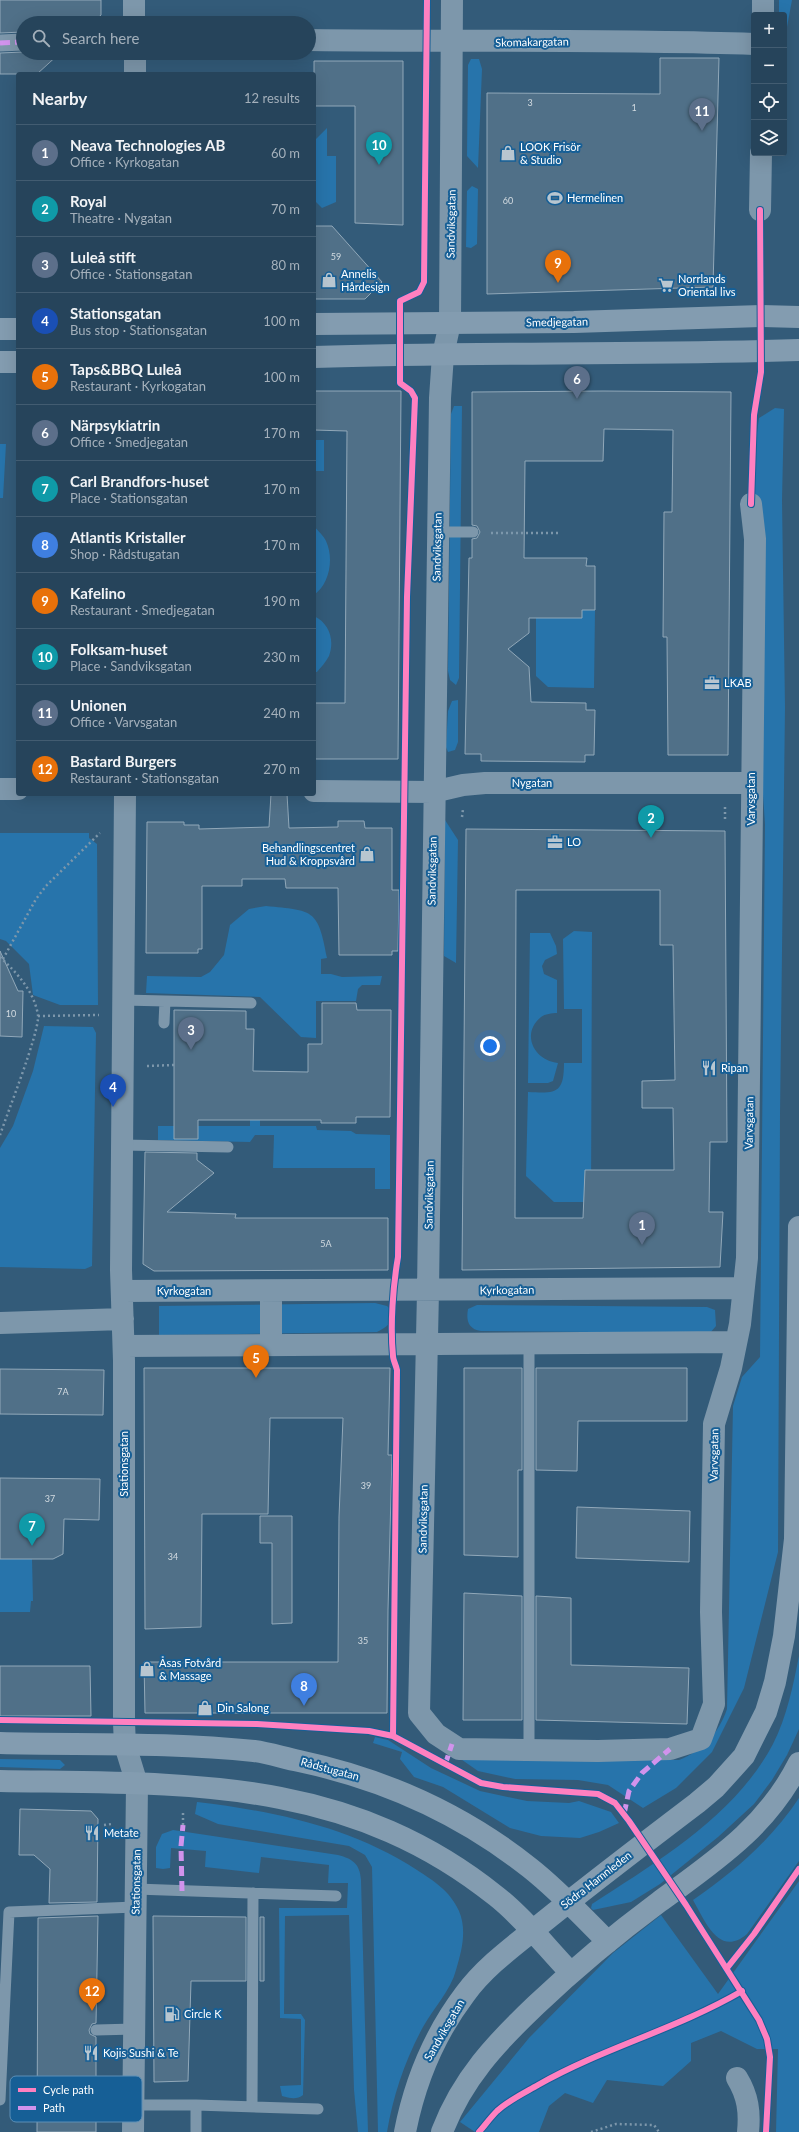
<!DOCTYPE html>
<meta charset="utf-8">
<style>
:root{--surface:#26445b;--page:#2e4b61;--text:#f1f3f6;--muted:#a4b0bb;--line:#425c71;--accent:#eead8d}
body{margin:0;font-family:Lato,sans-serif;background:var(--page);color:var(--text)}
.controls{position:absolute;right:12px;top:12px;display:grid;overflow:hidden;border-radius:4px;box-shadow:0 4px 16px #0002}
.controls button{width:36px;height:36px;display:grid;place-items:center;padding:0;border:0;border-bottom:1px solid var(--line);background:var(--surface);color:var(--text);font:20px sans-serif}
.you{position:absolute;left:490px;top:1046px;width:14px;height:14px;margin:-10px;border:3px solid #fff;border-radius:50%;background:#1a73e8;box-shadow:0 0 0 6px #1a73e833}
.badge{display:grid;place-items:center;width:26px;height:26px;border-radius:50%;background:var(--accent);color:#fff;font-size:13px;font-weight:700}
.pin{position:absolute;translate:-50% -33px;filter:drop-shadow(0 1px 2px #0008)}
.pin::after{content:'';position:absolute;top:21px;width:14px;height:12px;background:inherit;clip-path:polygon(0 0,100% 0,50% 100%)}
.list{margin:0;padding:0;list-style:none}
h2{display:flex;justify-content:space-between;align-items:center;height:52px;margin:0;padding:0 16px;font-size:17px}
h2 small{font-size:13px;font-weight:400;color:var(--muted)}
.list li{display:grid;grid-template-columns:26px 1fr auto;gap:12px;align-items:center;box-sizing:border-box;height:56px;padding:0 16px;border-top:1px solid var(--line)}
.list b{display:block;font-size:15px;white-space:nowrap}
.list p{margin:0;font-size:13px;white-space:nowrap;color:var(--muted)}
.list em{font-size:13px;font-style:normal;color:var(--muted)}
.icon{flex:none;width:22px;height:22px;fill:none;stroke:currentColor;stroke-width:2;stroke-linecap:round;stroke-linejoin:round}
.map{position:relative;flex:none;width:799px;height:2132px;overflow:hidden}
.search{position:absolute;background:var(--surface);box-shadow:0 4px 16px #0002;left:16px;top:16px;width:300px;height:44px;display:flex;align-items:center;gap:10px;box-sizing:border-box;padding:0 14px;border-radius:22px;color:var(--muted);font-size:15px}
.panel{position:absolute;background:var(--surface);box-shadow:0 4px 16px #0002;left:16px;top:72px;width:300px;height:724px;border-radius:4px}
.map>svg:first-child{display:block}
</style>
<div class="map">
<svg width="799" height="2132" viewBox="0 0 799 2132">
<rect width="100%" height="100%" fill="#335b79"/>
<path fill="#2774ab" d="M779 0H792L787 27H784V15H779Z
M471 59H479L482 69 478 168 467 156 468 65Z
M327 128V156H336V202L322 208 314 200V141Z
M472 186 478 189 477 244 471 248 466 247 467 191Z
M454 406H462L459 678 456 685 450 680 448 671 451 414Z
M775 408 784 409 782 500 785 707 780 1115 778 1552 744 1688 712 1752 676 1788 643 1808 608 1785 578 1780 515 1779 478 1771 455 1755 679 1760C702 1751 719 1733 727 1709L733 1406 742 1377 760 1357 765 824 762 780 754 509 756 440 759 418Z
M314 440H324V471H314Z
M0 444H6L3 498H0Z
M314 526C318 531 324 536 326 541 334 558 330 584 314 595Z
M582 610H595L594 688 548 687 536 676V618H582Z
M314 616C329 623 335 640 329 656 326 662 321 667 317 672H314Z
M458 700V742L455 750 448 752 446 747 448 711 452 701Z
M445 820 458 840 456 963 444 956Z
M0 833H89V838L97 844 98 1005H60L33 995 29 964 6 941 0 939Z
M266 906C313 911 318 908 327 958L321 959V974H331L342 977 382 976 380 985H362L358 989 356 1001H316V1038L301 1037 260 997 146 993 147 976 201 977 210 972 224 955 230 925 249 909Z
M574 931 592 932 591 1202H554L526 1176 528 1092C555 1093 564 1095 564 1063H582V1009H564L563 939Z
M530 933H550L556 946 557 954 545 960 542 966 544 974 557 980V1013C552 1013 545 1014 541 1017 521 1033 533 1060 558 1063L553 1081 548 1083H528Z
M44 1026 93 1027 96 1033 92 1266 85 1269 0 1267V1148L13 1126 33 1071Z
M250 1101H260V1126H316L317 1130 351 1131 356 1134 390 1135V1189H375V1168H273L274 1135H255L250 1142 158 1140V1126H250Z
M375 1303 387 1306 392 1311C393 1323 387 1327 377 1332L159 1335V1306Z
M477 1305 707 1307 715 1310 716 1326 710 1333H705L481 1331C468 1329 466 1320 468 1309Z
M0 1559H32L33 1601H31L30 1612H0Z
M799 1656V1729L787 1755 772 1780 754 1804 718 1837 660 1884 631 1902 593 1910 591 1908 592 1904C658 1861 735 1816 773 1744 787 1716 793 1686 799 1656Z
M375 1737 388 1740 431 1768 480 1791 527 1801 569 1803 579 1801 611 1812 619 1823 599 1832 580 1838 541 1836 510 1828 443 1787 414 1777 400 1759 402 1752 373 1743Z
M0 1759 60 1760 65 1765 60 1769 0 1767Z
M799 1798V1861L747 1934C719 1958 705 1921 693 1900 733 1873 773 1838 799 1798Z
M197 1802C273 1811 351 1827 417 1870 435 1882 449 1890 459 1911 467 1930 462 1950 456 1970 451 1990 433 2009 423 2027 405 2060 393 2096 387 2132H378L372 1867 365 1855 349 1846 218 1824 195 1814Z
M173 1830 338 1855C353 1859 360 1864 361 1880L368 2132H358L354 2090 349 1915 285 1916 284 2014H301L305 2020 303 2095C297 2100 289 2098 282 2096L280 2086 301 2085V2019L280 2018 279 1908H347L348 1883H328L329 1865 261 1857 259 1873 205 1867 206 1851 171 1848 170 1868 163 1869 156 1868V1847L162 1834Z
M799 1881V2132H776L778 2049H757L721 2031 691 2043V2061L663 2086 607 2080 593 2103 565 2093 549 2106 539 2132H475L460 2122 529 2038 613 1953 661 1915 718 1994Z"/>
<path fill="#507088" stroke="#91a8b9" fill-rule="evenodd" d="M0 0H101V15L92 23H23V32L0 33Z
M23 52V53H60L37 74H0V53Z
M660 58H719L713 287 487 294V93L660 94Z
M314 61H403V225L355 223V106H314Z
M314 226H332L382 282 365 299H314Z
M314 391H401L398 759H314V703H345L347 431 314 430Z
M604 391 731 392 728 755H668L667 637H663L664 512H672L673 430 604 429 603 461H525L524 558H587L586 566H595V610H582V618H529V633L508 649 529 667 531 702 586 703V710H595L594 755H585V762L481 761V754H465L469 558H472V539L477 538 480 532 477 526 472 525V392Z
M271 794H287L289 828 338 827V821H364L365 828H392V890H399L398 951H392V955H339L338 888H286L285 879H242V886H202V949H198V953H146L147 822H184V825H199V829L269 827Z
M466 829 725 831 727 1142H710L709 1212H723L720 1267 462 1270ZM516 890H660V945H673L675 1080 642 1081V1108H673L674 1170H585L583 1218H515Z
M0 951 18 991H23L22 1037 0 1036Z
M322 1003H356L357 1010H391L390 1117H356V1123H321V1120H198V1139H174V1010L246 1011V1029H254L253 1071 308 1072V1044H322Z
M145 1152 197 1153V1160L214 1173 167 1212 236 1214 235 1218H388V1270L154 1271 143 1264Z
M144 1368H390L388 1455H392L388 1610 387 1713H145L144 1662H338L339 1517 343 1418H270L268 1514H202L201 1627 145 1629Z
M464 1368H522V1470H518V1557L464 1555Z
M536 1368H687V1421H578L577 1471 536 1470Z
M0 1369 104 1370 103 1415 0 1414Z
M0 1478 100 1479 99 1520 64 1519 63 1554 53 1559H0Z
M577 1507 690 1511 689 1562 576 1558Z
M260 1516H292V1623L272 1624V1543H260Z
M464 1593 522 1596V1720H463Z
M536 1596 571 1598V1665L689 1668 687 1724 536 1720Z
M0 1666H90L91 1716H0Z
M20 1809 91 1811 98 1819 97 1902 49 1903 50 1869 34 1855H19Z
M98 1916 96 2023 92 2024 89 2030 90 2034 96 2037V2132H37L38 1918Z
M153 1916 246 1917V1981H191L188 2081 154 2082Z
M260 1917H264V1981H260Z"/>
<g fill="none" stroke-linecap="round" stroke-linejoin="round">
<path stroke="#7d97ab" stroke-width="2.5" stroke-dasharray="2 3" stroke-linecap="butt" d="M491 533H559
M462 817 463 809
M725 819V807
M0 957C17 973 34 991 38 1015 40 1031 7 1114 0 1135
M3 959 36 899 46 886 100 833
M38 1016 99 1015
M147 1066 174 1065
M104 1825 112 1824
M183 1825V1810
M591 2132 616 2124 654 2125 659 2132"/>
<path stroke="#7d97ab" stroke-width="11" d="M437 532H473
M123 1000 251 1003
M164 1023 165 1001
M122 1145 228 1147
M529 1343V1750
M136 1889 336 1896
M96 2030 135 2029
M0 2100 9 1912 135 1907
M134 2105H196L318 2109
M252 2107 253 1893
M196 2132V2105"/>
<path stroke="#7d97ab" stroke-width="17" d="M0 43 23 42"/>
<path stroke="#7d97ab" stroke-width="22" d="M134 0V23
M452 0 450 323 443 355 440 398 428 1291 419 1713 436 1734 459 1749 598 1751 670 1749 701 1739 714 1704 711 1612 714 1424 731 1368 740 1324 747 1258 755 539 751 504
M763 15V0
M309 40C457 42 606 39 754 44
M135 74V53
M760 210 761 153
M0 789H18
M314 791 433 792 463 785 485 783H751
M125 794 121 1270 124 1361V1723L125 1745 137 1784 133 2132
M122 1291 743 1288
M271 1291V1345
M0 1323 123 1319
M124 1346 736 1342
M737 2078C748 2096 750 2112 748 2132"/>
<path stroke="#839cb0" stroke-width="22" d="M314 324 574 322 761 316 799 317
M0 329H18
M314 357C476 352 637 355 799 350
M0 362H18
M0 1743C84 1745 170 1742 254 1751 269 1753 284 1758 299 1761 384 1779 462 1814 530 1868 558 1890 583 1917 608 1942
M0 1781C181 1784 345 1775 496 1896 523 1917 546 1947 570 1972
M405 2132C415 2081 434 2035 465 1994 484 1968 511 1948 536 1928 589 1885 643 1844 697 1803L716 1787 744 1756 766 1712 775 1682 784 1636 795 1539 799 1227
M442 2132C462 2079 496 2043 536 2005 575 1968 616 1934 659 1902 715 1861 767 1827 799 1763"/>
<path stroke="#d193ec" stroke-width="5" stroke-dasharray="10 5" stroke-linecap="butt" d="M0 43 23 42
M445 1765 452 1744
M624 1814 629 1791 642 1773 670 1749
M182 1891 181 1846 183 1825"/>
<g stroke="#165f96" stroke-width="8">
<path id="cycleway" d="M751 504 754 415 761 372 760 210
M0 1720 257 1724 369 1731 393 1736 481 1783 503 1787 598 1794 615 1803 629 1821 686 1905 759 2020 767 2039 770 2057 766 2132
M393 1736 397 1370C396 1365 393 1360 393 1356 390 1325 393 1286 398 1257L407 597 415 398 411 391 400 383V301L419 292 424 282 427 0
M727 1968 754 1934 799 1869
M479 2132C485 2125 491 2117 497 2111 509 2100 524 2093 538 2085 603 2048 677 2029 742 1991"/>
</g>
<use href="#cycleway" stroke="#ff80c0" stroke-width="6"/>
</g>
<defs>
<g id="shop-bare" transform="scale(1.2)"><path d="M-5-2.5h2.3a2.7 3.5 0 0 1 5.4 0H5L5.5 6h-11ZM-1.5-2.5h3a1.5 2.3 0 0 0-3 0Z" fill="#b8c6d0" stroke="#165f96" stroke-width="2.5" paint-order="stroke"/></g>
<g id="stadium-bare" transform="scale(1.2)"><path d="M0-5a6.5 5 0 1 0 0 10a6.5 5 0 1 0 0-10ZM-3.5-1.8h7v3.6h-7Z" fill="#b8c6d0" stroke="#165f96" stroke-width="2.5" paint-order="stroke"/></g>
<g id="supermarket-bare" transform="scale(1.2)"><path d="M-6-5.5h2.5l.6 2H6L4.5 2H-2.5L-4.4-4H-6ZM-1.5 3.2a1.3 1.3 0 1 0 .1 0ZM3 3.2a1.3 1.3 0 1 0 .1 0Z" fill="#b8c6d0" stroke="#165f96" stroke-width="2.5" paint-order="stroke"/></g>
<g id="office-bare" transform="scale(1.2)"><path d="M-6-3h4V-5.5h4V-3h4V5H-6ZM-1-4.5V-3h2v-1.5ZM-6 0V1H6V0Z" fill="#b8c6d0" stroke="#165f96" stroke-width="2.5" paint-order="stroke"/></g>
<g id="restaurant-bare" transform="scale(1.2)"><path d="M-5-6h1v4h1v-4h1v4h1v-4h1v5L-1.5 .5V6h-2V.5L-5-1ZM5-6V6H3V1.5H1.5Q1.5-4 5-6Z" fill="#b8c6d0" stroke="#165f96" stroke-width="2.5" paint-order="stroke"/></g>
<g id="fuel-bare" transform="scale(1.2)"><path d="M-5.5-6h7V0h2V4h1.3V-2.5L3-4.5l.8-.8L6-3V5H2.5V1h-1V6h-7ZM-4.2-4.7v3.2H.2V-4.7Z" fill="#b8c6d0" stroke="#165f96" stroke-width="2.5" paint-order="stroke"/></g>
</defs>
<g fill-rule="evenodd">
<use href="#shop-bare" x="508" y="153"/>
<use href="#stadium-bare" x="555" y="198"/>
<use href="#shop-bare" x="329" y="280"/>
<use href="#supermarket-bare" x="666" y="285"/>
<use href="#office-bare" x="712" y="683"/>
<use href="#office-bare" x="555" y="842"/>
<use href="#shop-bare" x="367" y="854"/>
<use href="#restaurant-bare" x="709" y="1068"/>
<use href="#shop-bare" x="147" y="1669"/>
<use href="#shop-bare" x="205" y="1708"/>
<use href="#restaurant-bare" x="92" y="1833"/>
<use href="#fuel-bare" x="172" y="2014"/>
<use href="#restaurant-bare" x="91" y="2053"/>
</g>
<g text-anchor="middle" stroke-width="4" stroke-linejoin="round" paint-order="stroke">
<g font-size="9" fill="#d3dbe1">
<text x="530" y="106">3</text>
<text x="634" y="111">1</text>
<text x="508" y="204">60</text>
<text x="336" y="260">59</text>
<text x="11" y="1017">10</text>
<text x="326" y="1247">5A</text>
<text x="63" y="1395">7A</text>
<text x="366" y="1489">39</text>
<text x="50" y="1502">37</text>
<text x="173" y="1560">34</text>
<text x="363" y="1644">35</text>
</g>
<g font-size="11" fill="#fff" stroke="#165f96">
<text transform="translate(532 42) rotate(-1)" y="4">Skomakargatan</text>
<text transform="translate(451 224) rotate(-89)" y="4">Sandviksgatan</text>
<text transform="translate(557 322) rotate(-1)" y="4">Smedjegatan</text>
<text transform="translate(437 547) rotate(-89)" y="4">Sandviksgatan</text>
<text x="532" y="787">Nygatan</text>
<text transform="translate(751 799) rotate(-90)" y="4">Varvsgatan</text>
<text transform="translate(432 871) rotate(-89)" y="4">Sandviksgatan</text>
<text transform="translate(749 1123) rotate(-89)" y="4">Varvsgatan</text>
<text transform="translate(429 1195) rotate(-89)" y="4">Sandviksgatan</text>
<text transform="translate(507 1290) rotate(-1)" y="4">Kyrkogatan</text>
<text x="184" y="1295">Kyrkogatan</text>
<text transform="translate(714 1455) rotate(-89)" y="4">Varvsgatan</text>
<text transform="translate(124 1464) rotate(-90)" y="4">Stationsgatan</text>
<text transform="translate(423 1519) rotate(-89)" y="4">Sandviksgatan</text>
<text transform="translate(330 1769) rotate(15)" y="4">Rådstugatan</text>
<text transform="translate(596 1880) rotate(-38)" y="4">Södra Hamnleden</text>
<text transform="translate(136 1882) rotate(-89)" y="4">Stationsgatan</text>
<text transform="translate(444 2030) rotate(-60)" y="4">Sandviksgatan</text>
</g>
<g font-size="11" fill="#fff" stroke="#165f96" text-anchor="start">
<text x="520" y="151">LOOK Frisör<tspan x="520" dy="13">&amp; Studio</tspan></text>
<text x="567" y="202">Hermelinen</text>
<text x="341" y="278">Annelis<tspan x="341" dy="13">Hårdesign</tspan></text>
<text x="678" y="283">Norrlands<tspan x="678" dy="13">Oriental livs</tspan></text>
<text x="724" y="687">LKAB</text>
<text x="567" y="846">LO</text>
<text x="355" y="852" text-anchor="end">Behandlingscentret<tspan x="355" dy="13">Hud &amp; Kroppsvård</tspan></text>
<text x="721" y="1072">Ripan</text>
<text x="159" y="1667">Åsas Fotvård<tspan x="159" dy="13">&amp; Massage</tspan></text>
<text x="217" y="1712">Din Salong</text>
<text x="104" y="1837">Metate</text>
<text x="184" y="2018">Circle K</text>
<text x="103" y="2057">Kojis Sushi &amp; Te</text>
</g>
</g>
<rect x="10" y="2076" width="132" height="46" rx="6" fill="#165f96" stroke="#5c8fb6" stroke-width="1"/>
<rect x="18" y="2088" width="18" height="4" fill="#ff80c0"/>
<rect x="18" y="2106" width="18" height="4" fill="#d193ec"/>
<g font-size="11" fill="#fff">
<text x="43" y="2094">Cycle path</text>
<text x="43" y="2112">Path</text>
</g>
</svg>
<div class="controls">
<button>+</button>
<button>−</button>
<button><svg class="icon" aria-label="locate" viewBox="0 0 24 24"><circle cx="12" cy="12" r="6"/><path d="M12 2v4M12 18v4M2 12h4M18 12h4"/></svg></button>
<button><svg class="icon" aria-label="layers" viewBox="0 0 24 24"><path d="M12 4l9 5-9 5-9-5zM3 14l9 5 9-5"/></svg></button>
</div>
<div class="you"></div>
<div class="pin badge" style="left:642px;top:1245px;background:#5c6f8a">1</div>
<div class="pin badge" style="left:651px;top:838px;background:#0f9aa8">2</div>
<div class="pin badge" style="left:191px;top:1050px;background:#5c6f8a">3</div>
<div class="pin badge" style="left:113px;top:1107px;background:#1a4fb4">4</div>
<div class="pin badge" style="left:256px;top:1378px;background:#e8710a">5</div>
<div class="pin badge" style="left:577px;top:399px;background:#5c6f8a">6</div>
<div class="pin badge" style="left:32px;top:1546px;background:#0f9aa8">7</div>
<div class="pin badge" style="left:304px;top:1706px;background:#3f7fe0">8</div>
<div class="pin badge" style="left:558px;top:283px;background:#e8710a">9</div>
<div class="pin badge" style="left:379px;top:165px;background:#0f9aa8">10</div>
<div class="pin badge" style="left:702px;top:131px;background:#5c6f8a">11</div>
<div class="pin badge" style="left:92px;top:2011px;background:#e8710a">12</div>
<div class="search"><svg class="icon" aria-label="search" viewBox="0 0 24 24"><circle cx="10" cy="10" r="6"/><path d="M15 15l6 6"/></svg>Search here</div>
<section class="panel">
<h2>Nearby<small>12 results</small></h2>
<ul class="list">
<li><span class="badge" style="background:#5c6f8a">1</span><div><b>Neava Technologies AB</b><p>Office · Kyrkogatan</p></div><em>60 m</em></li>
<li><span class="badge" style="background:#0f9aa8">2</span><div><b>Royal</b><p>Theatre · Nygatan</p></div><em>70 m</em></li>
<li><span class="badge" style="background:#5c6f8a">3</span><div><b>Luleå stift</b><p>Office · Stationsgatan</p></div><em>80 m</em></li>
<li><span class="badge" style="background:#1a4fb4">4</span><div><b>Stationsgatan</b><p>Bus stop · Stationsgatan</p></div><em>100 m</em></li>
<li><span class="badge" style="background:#e8710a">5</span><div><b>Taps&amp;BBQ Luleå</b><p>Restaurant · Kyrkogatan</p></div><em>100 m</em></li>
<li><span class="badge" style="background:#5c6f8a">6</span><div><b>Närpsykiatrin</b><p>Office · Smedjegatan</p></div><em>170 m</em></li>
<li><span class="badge" style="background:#0f9aa8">7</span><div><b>Carl Brandfors-huset</b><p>Place · Stationsgatan</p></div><em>170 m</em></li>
<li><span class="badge" style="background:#3f7fe0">8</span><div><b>Atlantis Kristaller</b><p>Shop · Rådstugatan</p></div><em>170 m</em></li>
<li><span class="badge" style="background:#e8710a">9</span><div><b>Kafelino</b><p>Restaurant · Smedjegatan</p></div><em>190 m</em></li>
<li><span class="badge" style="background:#0f9aa8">10</span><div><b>Folksam-huset</b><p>Place · Sandviksgatan</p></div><em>230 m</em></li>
<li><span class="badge" style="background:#5c6f8a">11</span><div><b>Unionen</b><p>Office · Varvsgatan</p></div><em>240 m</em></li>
<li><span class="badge" style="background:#e8710a">12</span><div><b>Bastard Burgers</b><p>Restaurant · Stationsgatan</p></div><em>270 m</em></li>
</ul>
</section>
</div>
